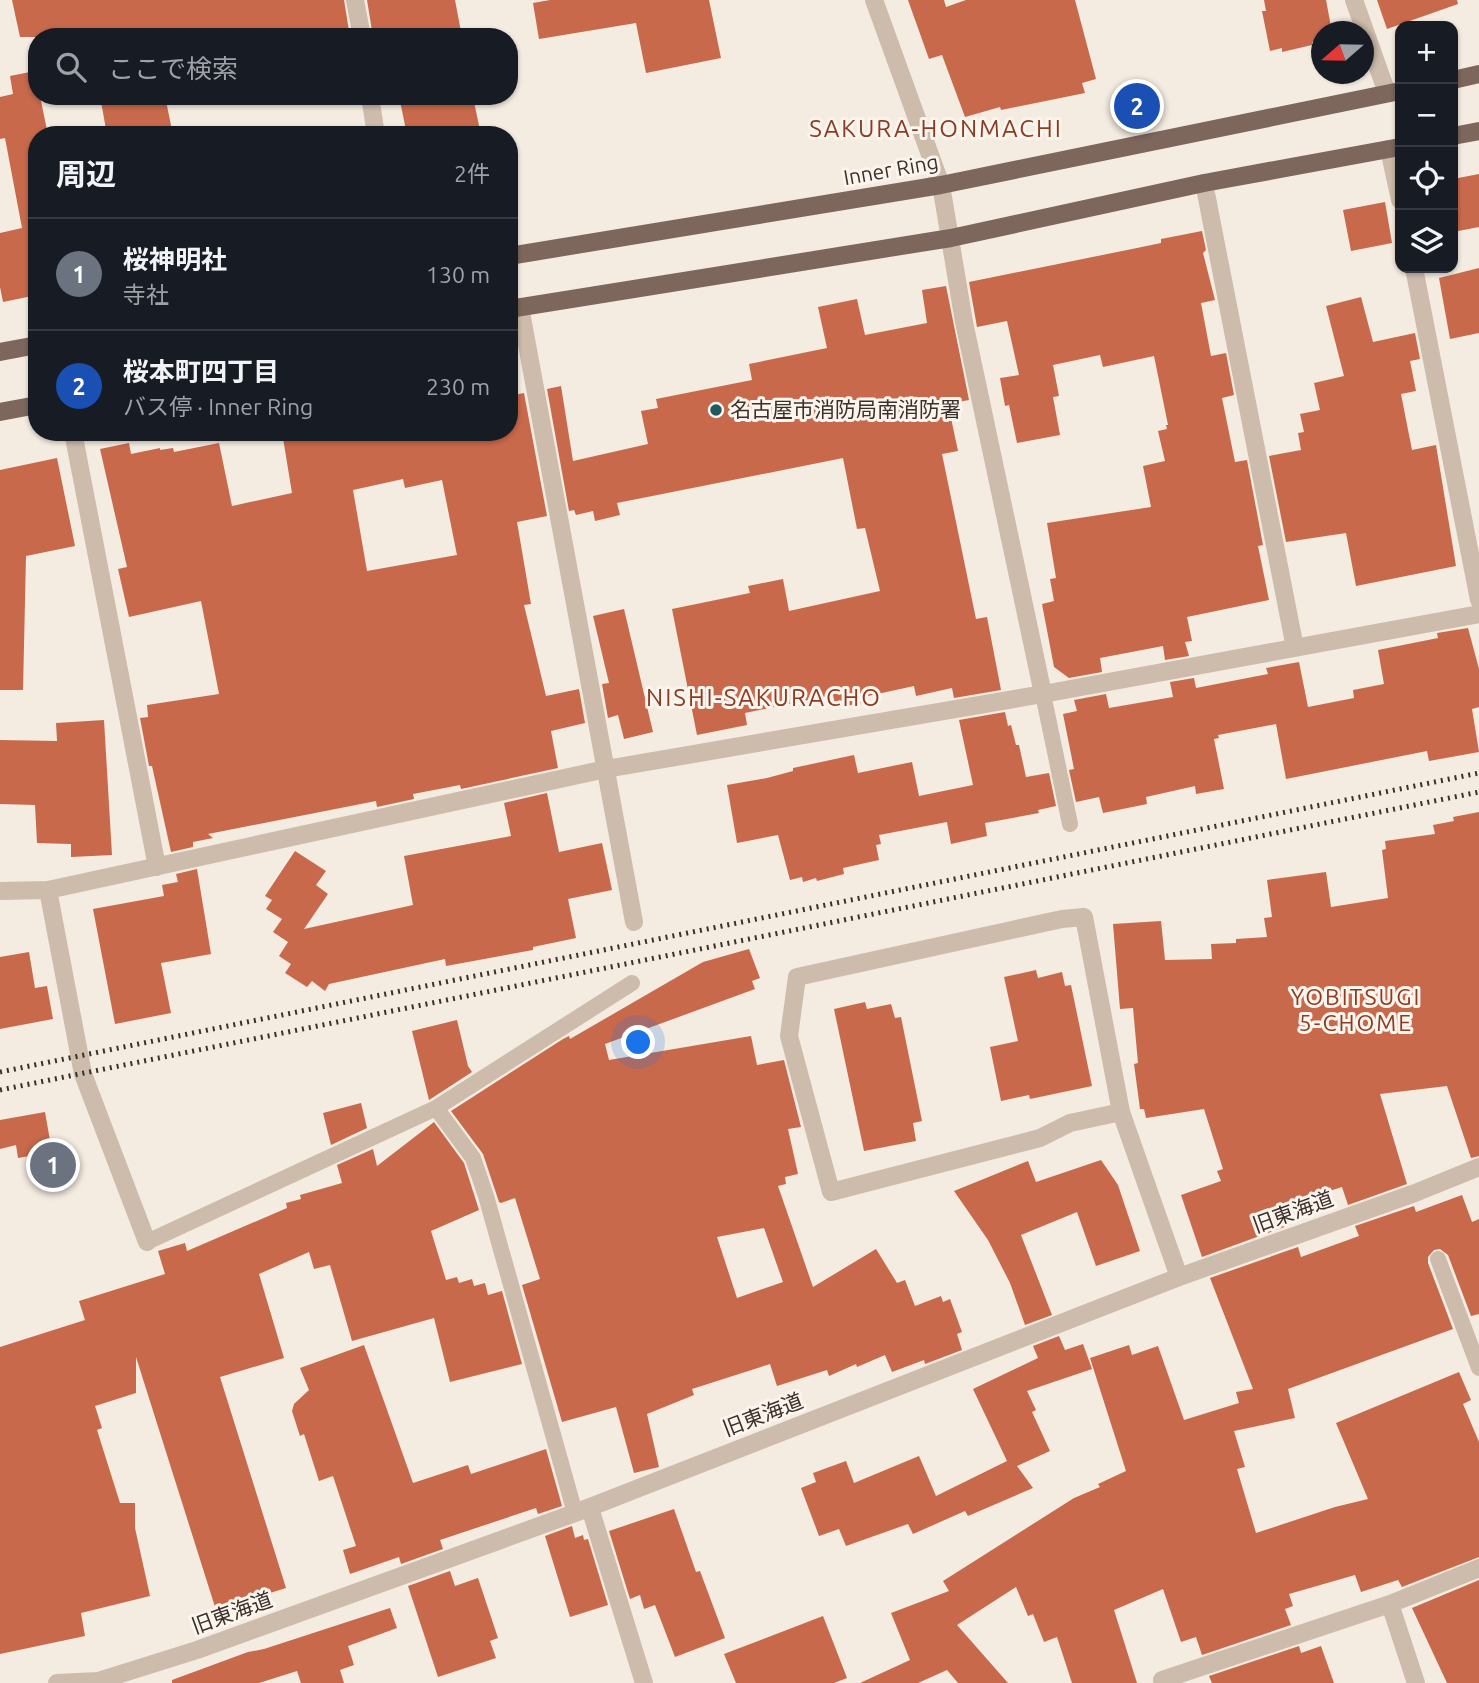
<!DOCTYPE html>
<html lang="ja">
<meta charset="utf-8">
<style>
:root{--surface:#171b24;--page:#242831;--text:#f1f3f6;--muted:#9ea1a6;--line:#363941;--accent:#92aeb2}
body{margin:0;font-family:Ubuntu,"Noto Sans JP",sans-serif;background:var(--page);color:var(--text)}
.controls{position:absolute;right:21px;top:21px;display:grid;overflow:hidden;border-radius:14px;box-shadow:0 2px 5px #0004}
.controls button{width:63px;height:63px;display:grid;place-items:center;padding:0;border:0;border-bottom:2px solid var(--line);background:var(--surface);color:var(--text);font:35px sans-serif}
.compass{position:absolute;left:1311px;top:21px;width:63px;height:63px;border-radius:50%;background:var(--surface);box-shadow:0 2px 5px #0004;rotate:250deg}
.you{position:absolute;left:639px;top:1043px;width:24px;height:24px;margin:-18px;border:5px solid #fff;border-radius:50%;background:#1a73e8;box-shadow:0 0 0 10px #1a73e833}
.badge{display:grid;place-items:center;width:46px;height:46px;border-radius:50%;background:var(--accent);color:#fff;font-size:23px;font-weight:700}
.pin{position:absolute;translate:-50% -50%;border:4px solid #fff;box-shadow:0 2px 7px #0006}
.list{margin:0;padding:0;list-style:none}
h2{display:flex;justify-content:space-between;align-items:center;height:91px;margin:0;padding:0 28px;font-size:30px}
h2 small{font-size:23px;font-weight:400;color:var(--muted)}
.list li{display:grid;grid-template-columns:46px 1fr auto;gap:21px;align-items:center;box-sizing:border-box;height:112px;padding:0 28px;border-top:2px solid var(--line)}
.list b{display:block;font-size:26px;white-space:nowrap}
.list p{margin:0;font-size:23px;white-space:nowrap;color:var(--muted)}
.list em{font-size:23px;font-style:normal;color:var(--muted)}
.icon{flex:none;width:38px;height:38px;fill:none;stroke:currentColor;stroke-width:2;stroke-linecap:round;stroke-linejoin:round}
.map{position:relative;flex:none;width:1479px;height:1683px;overflow:hidden}
.search{position:absolute;background:var(--surface);box-shadow:0 2px 5px #0004;left:28px;top:28px;width:490px;height:77px;display:flex;align-items:center;gap:18px;box-sizing:border-box;padding:0 24px;border-radius:28px;color:var(--muted);font-size:26px}
.panel{position:absolute;background:var(--surface);box-shadow:0 2px 5px #0004;left:28px;top:126px;width:490px;height:315px;border-radius:28px}
.map>svg:first-child{display:block}
</style>
<div class="map">
<svg width="1479" height="1683" viewBox="0 0 1479 1683">
<rect width="100%" height="100%" fill="#f4ebe1"/>
<path fill="#c8694b" fill-rule="evenodd" d="M12 0H344L350 37H159L158 32 136 37H20Z
M367 0H455L462 37H373Z
M550 0H709L721 58 646 73 636 23 539 39 533 3Z
M908 0H944L946 7 966 0H1075L1096 79 1082 83 1085 93 1001 110 1000 107 965 117 942 55 929 59Z
M1264 0H1326L1332 32H1321V41L1312 42V45L1282 52V48L1270 51 1262 11H1266Z
M1377 0H1457L1458 4 1387 29Z
M35 71 37 96H40L48 135H37V295L3 302 0 287V233L22 228 5 138 0 139V97L13 94 10 76Z
M100 96H165L173 135H107Z
M399 96 473 97 481 135H407Z
M1479 174V227L1453 232V179Z
M1385 202 1392 243 1351 251 1343 210Z
M1202 231 1206 250 1203 253 1215 300 1201 303 1211 356 1226 353 1234 395 1222 398 1235 462 1247 460 1263 545 1258 546 1269 600 1187 617 1192 641 1185 642 1189 656 1165 660 1163 646 1100 658 1102 672 1069 678 1054 667 1042 604 1054 601 1050 579 1056 578 1047 523 1151 507 1143 466 1165 461 1158 431 1167 429 1166 425H1168L1154 356 1103 367 1100 355 1053 365 1059 396 1053 397 1060 435 1017 443 1009 405 1005 406 1000 378 1019 375 1007 321 977 327 969 282 1137 248 1161 243V239Z
M1479 268V333L1450 339 1439 278Z
M946 286 969 400 948 404 958 451 942 454 976 619 987 617 1001 690 954 698 952 688 916 696 914 686 859 698 861 703 836 708 833 695 745 713 747 725 697 735 672 609 750 593 748 586 783 579 789 611 880 591 865 528 857 529 843 458 617 503 620 515 595 521 593 511 576 515 574 510 569 511 547 389 561 386 573 461 648 444 641 411 658 408 656 399 752 380 749 364 827 348 818 307 857 299 865 335 927 323 922 290Z
M1361 297 1373 342 1415 333 1420 359 1410 361 1416 391 1401 394 1412 450 1436 445 1456 566 1356 586 1346 533 1286 542 1269 456 1301 450 1298 433 1304 432 1300 414 1320 410 1314 383 1344 376 1326 306Z
M524 393 547 516 517 522 531 604 524 605 546 696 579 689 585 723 551 731 558 768 461 789 460 785 413 794 414 799 377 807 376 801 208 834 213 838 193 842V847L171 852 152 766H149L140 718 148 717 147 705 219 694 201 601 129 617 118 569 127 567 100 449 129 443 131 454 160 448V450L173 448 174 452 219 443 232 506 292 493 282 432H509V396ZM403 479 405 488 442 480 457 555 367 571 353 490Z
M57 458 75 546 26 556 23 690H0V470Z
M624 609 653 732 624 739 618 715 608 718 602 684 609 683 593 616Z
M1468 628 1479 669V707L1472 709 1479 752 1429 761 1427 751 1286 779 1276 724 1218 735 1219 738 1214 739 1224 789 1196 794 1195 786 1146 797 1147 804 1103 813 1099 797 1076 802 1069 770 1074 769 1063 714 1077 711 1074 700 1106 694 1109 708 1173 697 1170 682 1194 678 1196 688 1268 674 1266 668 1299 662 1308 707 1354 698 1353 690 1384 684 1378 650 1438 638 1437 633Z
M1005 712 1008 726 1011 725 1016 745H1019L1026 777 1049 773 1056 806 1038 810 1039 813 985 823 987 836 951 844 947 822 879 835 881 844 876 845 879 860 843 868 844 874 817 881 816 878 803 882 802 877 790 880 778 835 737 843 727 785 767 778 793 771V768L854 755 858 773 912 762 919 796 973 785 959 720Z
M104 720 112 855 71 857V844L37 843 35 805 0 804V740L57 741 56 723Z
M547 793 559 852 602 843 612 890 568 899 576 938 533 947V950L446 966 445 959 329 984 325 991 312 981 307 987 285 973 291 964 279 956 288 942 273 932 282 919 266 909 272 900 265 896 295 851 326 871 316 885 328 894 304 929 413 905 404 856 511 836 504 803Z
M1479 812V1156L1471 1158 1447 1086 1380 1094 1407 1184 1348 1205 1342 1187 1295 1202 1297 1208 1285 1212 1290 1225 1202 1257 1181 1195 1221 1181 1217 1171 1223 1169 1204 1109 1146 1118 1144 1109H1140L1134 1064 1138 1063 1133 1008 1120 1009 1113 924 1161 921 1165 960 1212 959 1211 944 1236 943V939L1267 937 1264 918 1272 917 1267 880 1326 872 1331 907 1388 898 1382 850 1386 849 1385 841 1435 834 1433 825 1454 821 1453 817Z
M197 869 211 954 161 963 171 1013 115 1024 93 909 164 896 162 885 178 882 176 874Z
M749 949 760 978 752 981 755 989 605 1044 609 1060 751 1036 757 1065 784 1060 801 1127 788 1129 798 1174 785 1177 786 1184 778 1186 813 1287 876 1249 897 1283 905 1280 915 1306 941 1296 943 1302 950 1299 962 1332 957 1334 962 1350 925 1364 924 1360 892 1372 885 1355 857 1367 856 1364 829 1376 827 1370 777 1386 770 1364 692 1389 694 1395 647 1414 659 1467 634 1473 616 1407 562 1422 522 1285 540 1279 515 1198 501 1203 499 1202 483 1154 451 1111 563 1039 569 1036 570 1039 703 962ZM764 1228 783 1282 737 1298 717 1237Z
M29 952 35 988 47 986 53 1019 0 1029V957Z
M1036 970 1038 978 1062 972 1065 986 1071 985 1092 1086 1030 1099 1029 1095 1001 1101 990 1047 1018 1041 1004 977Z
M865 1002 867 1009 891 1004 895 1018 901 1017 922 1121 913 1123 916 1141 864 1151 834 1009Z
M457 1020 468 1066 472 1072 429 1100 412 1031Z
M361 1103 367 1128 331 1145 323 1113Z
M45 1112 52 1152 18 1158 16 1145 0 1149V1120Z
M434 1122 464 1163 479 1210 431 1231 446 1280 457 1277 459 1283 472 1279 474 1286 485 1283 488 1295 502 1291 522 1364 450 1382 434 1318 352 1341 330 1265 314 1269 309 1252 259 1274 284 1358 220 1377 286 1588 216 1610 136 1357V1393L95 1406 102 1428 97 1430 120 1503H135V1528L150 1596 81 1613 85 1636 0 1654V1347L85 1320 79 1301 165 1274 158 1251 185 1243 187 1251 287 1208 286 1203 301 1199 300 1195 342 1183 337 1165 373 1149 377 1166Z
M1101 1160 1118 1185 1140 1251 1096 1266 1077 1212 1021 1235 1052 1315 1025 1325 1010 1283 988 1240 954 1191 1028 1161 1036 1182Z
M1462 1195 1472 1222 1479 1219V1314L1471 1316 1448 1255 1440 1249 1434 1250 1428 1257V1263L1453 1329 1288 1389 1295 1418 1234 1431 1245 1467 1237 1469 1256 1533 1335 1507 1368 1499 1336 1423 1459 1372 1471 1400 1463 1404 1479 1442V1557L1402 1587 1398 1580 1361 1592 1355 1575 1289 1594 1293 1606 1285 1609 1291 1625 1202 1655 1196 1637 1181 1642 1163 1589 1114 1610 1137 1683H1072L1057 1637 1044 1642 1033 1614 1028 1616 1016 1587 957 1625 1008 1683H958L947 1670 918 1683H860L910 1660 891 1613 949 1591 943 1581 1074 1498 1100 1487 1098 1484 1126 1471 1090 1358 1129 1345 1132 1355 1158 1346 1184 1420 1239 1403 1236 1392 1253 1389 1210 1278 1298 1247 1301 1257 1359 1236 1355 1226 1414 1206 1416 1212Z
M1059 1336 1065 1350 1083 1344 1092 1369 1027 1391 1036 1410 1032 1412 1050 1451 1017 1466 1033 1488 968 1516 965 1511 913 1534 908 1524 846 1546 839 1529 819 1536 801 1488 816 1482 813 1473 846 1461 854 1483 919 1456 936 1496 1007 1461 973 1389 1038 1358 1033 1346Z
M364 1345 413 1483 468 1465 471 1474 546 1449 562 1506 538 1514 536 1508 440 1540 443 1549 401 1564 399 1557 350 1574 343 1550 356 1546 333 1476 319 1481 304 1434 300 1436 292 1411 294 1404 309 1390 300 1368Z
M674 1509 696 1572 700 1571 725 1638 675 1657 655 1605 644 1609 640 1595 630 1599 609 1531Z
M572 1526 575 1538 583 1535 584 1540 588 1539 608 1605 570 1617 545 1536Z
M450 1571 455 1586 478 1578 498 1638 490 1641 496 1658 438 1677 408 1586Z
M1479 1580V1683H1447L1412 1608Z
M390 1608 397 1628 348 1646 354 1665 340 1670 344 1683H301L297 1671 259 1683H172V1680L248 1652 264 1649Z
M823 1616 847 1678 834 1683H736L724 1654Z
M1299 1646 1301 1653 1321 1646 1334 1683H1212L1209 1676Z"/>
<g fill="none" stroke-linecap="round" stroke-linejoin="round">
<path stroke="#cdbbac" stroke-width="16" d="M1043 694 1070 824
M436 1108 632 983
M147 1242 436 1108 473 1158 486 1196 575 1513
M1438 1259 1479 1368"/>
<path stroke="#cdbbac" stroke-width="18" d="M355 0 362 37
M874 0 941 185 964 322 1043 694
M1354 0 1387 93
M370 96 376 135
M1389 149 1400 200
M1204 183 1295 648
M1414 268 1479 600
M520 307 634 922
M73 432 157 867
M48 890 83 1074 147 1242
M0 891 48 890 606 769 1043 694 1479 614
M1084 917 1121 1112 1070 1123 1040 1138 831 1192 789 1036 797 977 1062 919Z
M1121 1112 1179 1277
M590 1508 644 1683
M1390 1604 1416 1683
M57 1683 98 1681 197 1650 575 1513 1179 1277 1415 1193 1479 1167
M1163 1683 1162 1680 1390 1604 1479 1568"/>
<path stroke="#7d675c" stroke-width="18" d="M1453 80 1479 74
M1453 136 1479 131
M509 256 941 185 1400 91
M509 309 951 238 1204 183 1400 147
M0 352 37 345
M0 412 37 405"/>
<path stroke="#3b302b" stroke-width="5" stroke-dasharray="2 5" stroke-linecap="butt" d="M0 1072 1479 773
M0 1090 1479 792"/>
</g>
<circle fill="#1f5a5e" stroke="#fbf5ee" stroke-width="2.5" cx="716" cy="410" r="7"/>
<g text-anchor="middle" stroke-width="6" stroke-linejoin="round" paint-order="stroke">
<g font-size="21" fill="#3b302b" stroke="#fbf5ee">
<text transform="translate(891 170) rotate(-10)" y="7">Inner Ring</text>
<text transform="translate(1293 1212) rotate(-20)" y="7">旧東海道</text>
<text transform="translate(763 1415) rotate(-21)" y="7">旧東海道</text>
<text transform="translate(232 1613) rotate(-20)" y="7">旧東海道</text>
</g>
<g font-size="21" fill="#3b302b" stroke="#fbf5ee" text-anchor="start">
<text x="730" y="417">名古屋市消防局南消防署</text>
</g>
<g font-size="23" letter-spacing="2" fill="#8c3b22" stroke="#fbf5ee">
<text x="1356" y="1005">YOBITSUGI<tspan x="1356" dy="26">5-CHOME</tspan></text>
</g>
<g font-size="24" letter-spacing="2" fill="#8c3b22" stroke="#fbf5ee">
<text x="936" y="137">SAKURA-HONMACHI</text>
<text x="764" y="706">NISHI-SAKURACHO</text>
</g>
</g>
</svg>
<div class="controls">
<button>+</button>
<button>−</button>
<button><svg class="icon" aria-label="locate" viewBox="0 0 24 24"><circle cx="12" cy="12" r="6"/><path d="M12 2v4M12 18v4M2 12h4M18 12h4"/></svg></button>
<button><svg class="icon" aria-label="layers" viewBox="0 0 24 24"><path d="M12 4l9 5-9 5-9-5zM3 14l9 5 9-5"/></svg></button>
</div>
<svg class="compass" viewBox="-18 -18 36 36"><path d="M0-13l5 13h-10z" fill="#e53935"/><path d="M0 13l5-13h-10z" fill="#9ea1a6"/></svg>
<div class="you"></div>
<div class="pin badge" style="left:53px;top:1165px;background:#6b7280">1</div>
<div class="pin badge" style="left:1137px;top:106px;background:#1a4fb4">2</div>
<div class="search"><svg class="icon" aria-label="search" viewBox="0 0 24 24"><circle cx="10" cy="10" r="6"/><path d="M15 15l6 6"/></svg>ここで検索</div>
<section class="panel">
<h2>周辺<small>2件</small></h2>
<ul class="list">
<li><span class="badge" style="background:#6b7280">1</span><div><b>桜神明社</b><p>寺社</p></div><em>130 m</em></li>
<li><span class="badge" style="background:#1a4fb4">2</span><div><b>桜本町四丁目</b><p>バス停 · Inner Ring</p></div><em>230 m</em></li>
</ul>
</section>
</div>
